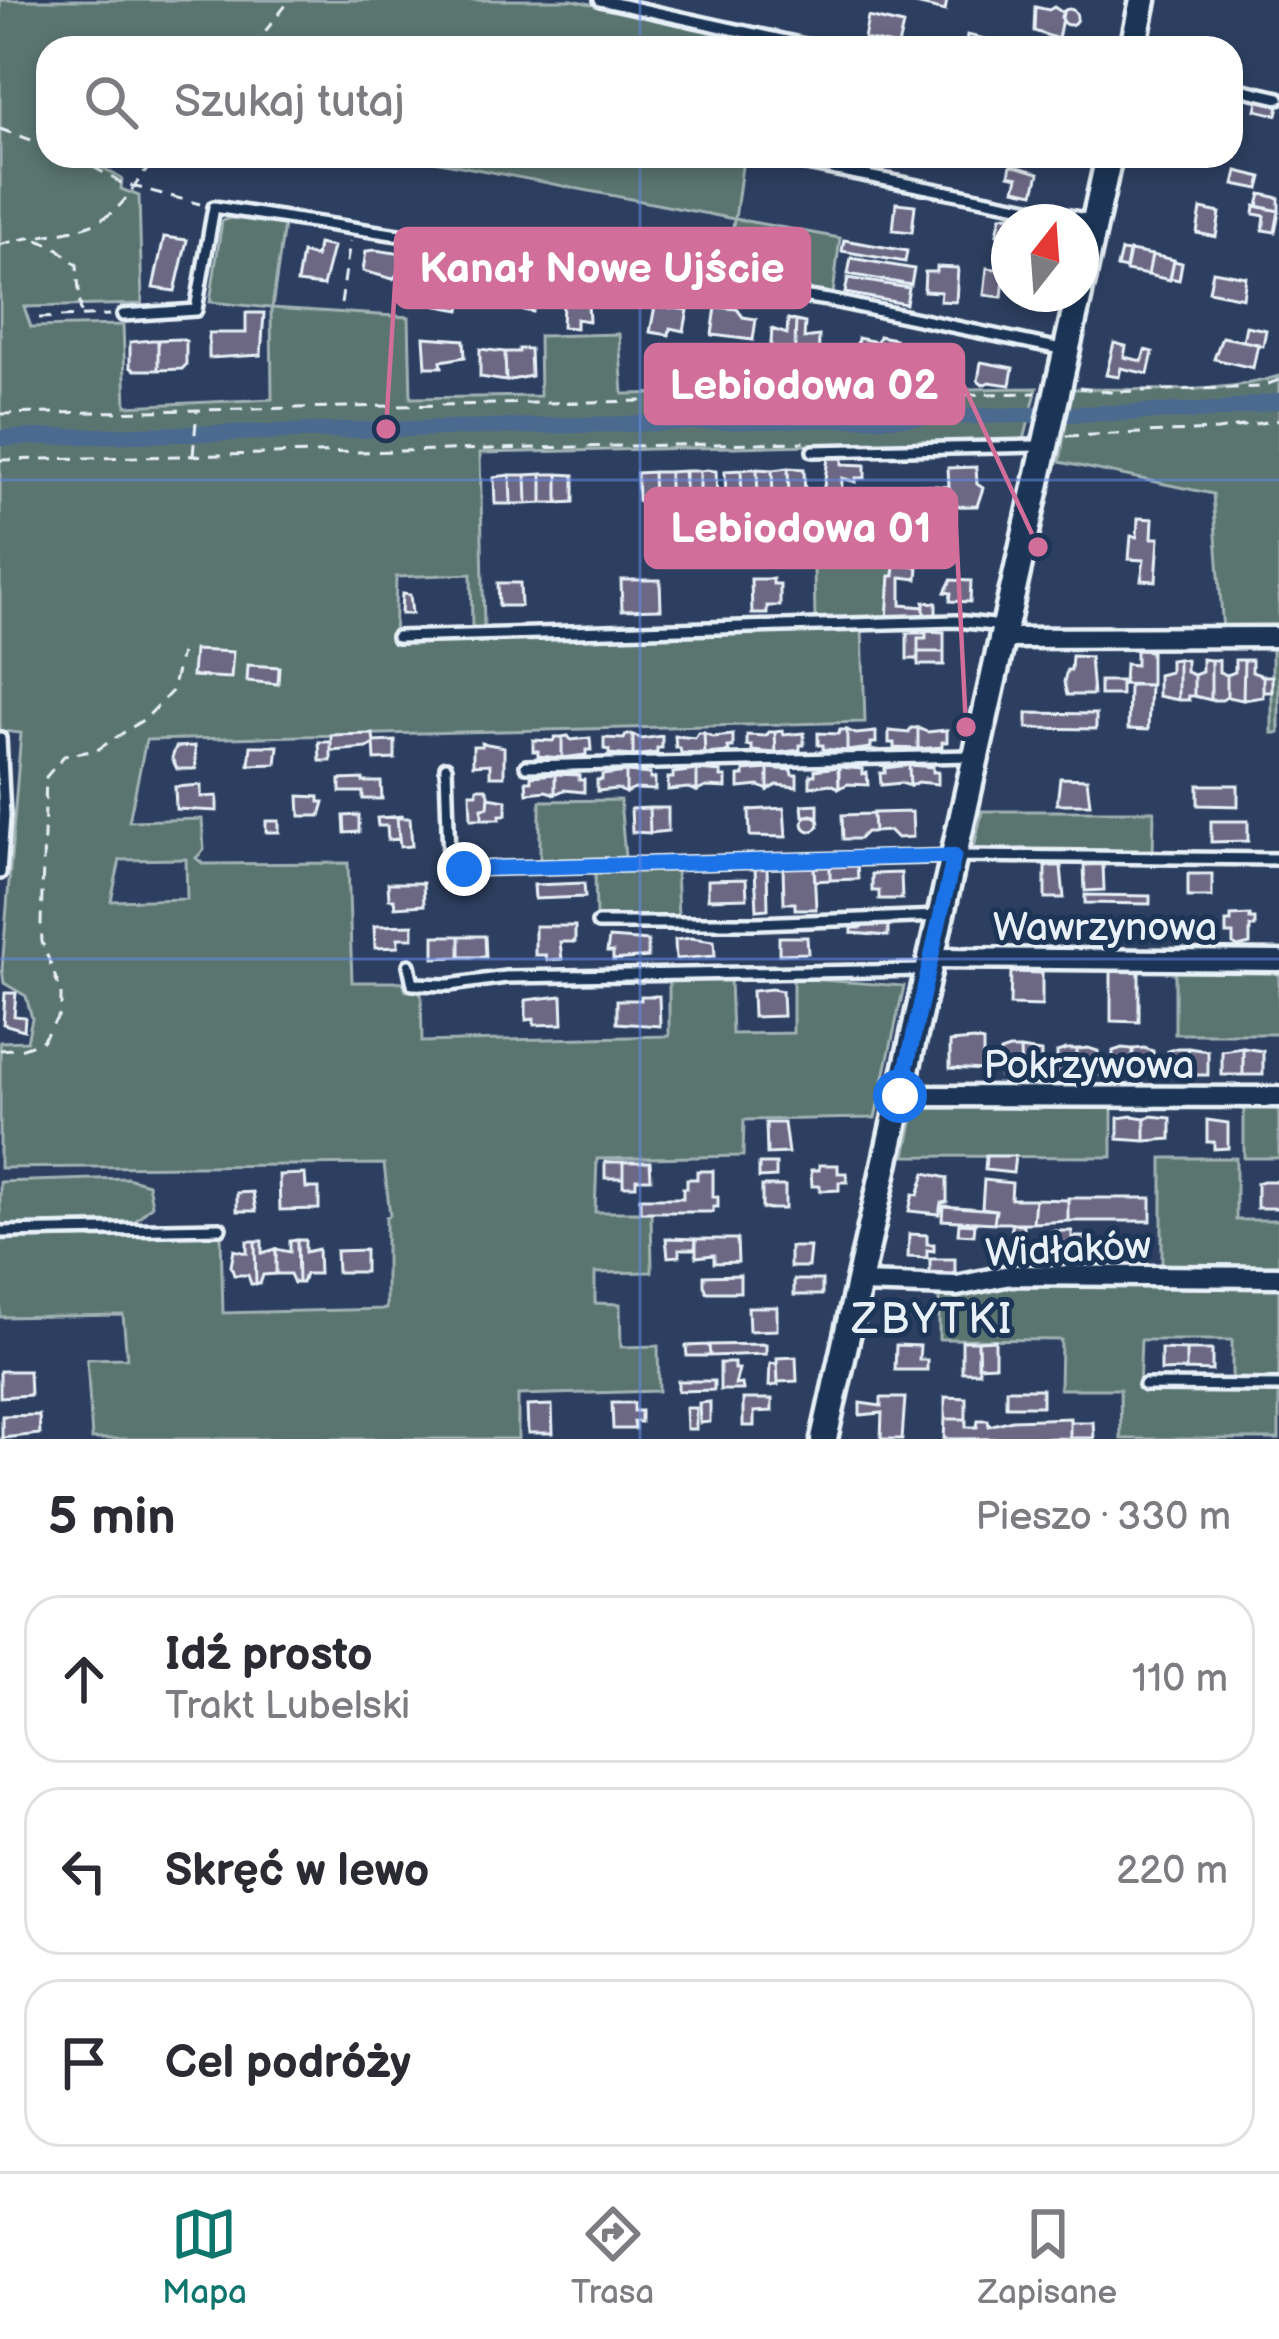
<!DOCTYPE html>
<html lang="pl">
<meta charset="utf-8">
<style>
:root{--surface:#fff;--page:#f7f7f7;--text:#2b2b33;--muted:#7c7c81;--line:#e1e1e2;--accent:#0f766e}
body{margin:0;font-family:"Balsamiq Sans",sans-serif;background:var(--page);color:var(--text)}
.compass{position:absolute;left:991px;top:204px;width:108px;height:108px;border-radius:50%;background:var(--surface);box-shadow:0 6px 18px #0003;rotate:17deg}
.stop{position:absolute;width:36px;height:36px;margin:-27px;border:9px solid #1a73e8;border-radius:50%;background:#fff}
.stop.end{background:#1a73e8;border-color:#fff;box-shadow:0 3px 12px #0008}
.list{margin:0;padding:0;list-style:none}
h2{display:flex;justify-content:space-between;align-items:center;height:156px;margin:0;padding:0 48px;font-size:51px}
h2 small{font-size:39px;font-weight:400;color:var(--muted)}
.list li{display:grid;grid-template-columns:78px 1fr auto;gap:36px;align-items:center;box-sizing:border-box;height:168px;margin:0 24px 24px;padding:0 24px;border:3px solid var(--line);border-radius:36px}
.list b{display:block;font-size:45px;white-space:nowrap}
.list p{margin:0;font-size:39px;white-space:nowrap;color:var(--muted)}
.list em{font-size:39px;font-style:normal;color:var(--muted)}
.icon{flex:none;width:66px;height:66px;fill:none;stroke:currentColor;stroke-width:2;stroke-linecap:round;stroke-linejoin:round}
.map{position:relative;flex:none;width:1279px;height:1439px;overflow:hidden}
.search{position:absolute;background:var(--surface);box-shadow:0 6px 18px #0003;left:36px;right:36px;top:36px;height:132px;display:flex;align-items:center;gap:30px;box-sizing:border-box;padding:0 42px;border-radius:36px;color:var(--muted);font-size:45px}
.sheet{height:732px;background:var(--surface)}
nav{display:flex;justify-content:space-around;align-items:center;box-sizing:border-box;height:168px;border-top:3px solid var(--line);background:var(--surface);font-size:33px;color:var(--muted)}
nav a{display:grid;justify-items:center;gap:6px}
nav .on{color:var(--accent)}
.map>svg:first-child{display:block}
</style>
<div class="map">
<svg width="1279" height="1439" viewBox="0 0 1279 1439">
<rect width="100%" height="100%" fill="#2d3f60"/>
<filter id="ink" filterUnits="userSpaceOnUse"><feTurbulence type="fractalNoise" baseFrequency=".00833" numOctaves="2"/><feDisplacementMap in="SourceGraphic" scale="24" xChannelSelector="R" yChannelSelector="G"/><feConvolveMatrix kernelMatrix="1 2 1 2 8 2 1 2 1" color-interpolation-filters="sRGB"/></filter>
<g filter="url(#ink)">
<path fill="#5a7470" stroke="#a1b2b4" stroke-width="3" fill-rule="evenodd" d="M0 0H572L793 48H48V133L44 137 48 139V156H83L122 179 121 189 139 196 142 304 24 307 31 327 123 325 126 406 272 399 271 308 210 302 222 221 231 218 284 225 272 308 409 317 411 398 540 396 539 336 619 334 623 394 1037 388 1024 440 480 453 484 627H472L471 574 396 577 394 641 862 627 865 722 146 740 129 821 202 819 204 850 196 858 203 864 348 863 352 982H403L406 991 421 990 422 1042 669 1036V980L730 979 732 1034 793 1033V978L904 986 875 1118 744 1120 743 1156 597 1159 595 1212H651L652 1272 595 1273V1303L620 1304 621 1347 658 1346 659 1391 518 1395V1439H92L87 1359 127 1358 123 1315 0 1317V1240L221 1234 223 1313 386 1309V1217L390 1215 384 1164 0 1168V1042L27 1041 32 1018 26 996 4 983 2 969 21 733 0 731ZM186 859 187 899 111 901 120 860Z
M409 156 743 159 735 219 840 238 833 294 728 278 734 219Z
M1279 376V630L1223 631 1213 494 1060 462 1071 389C1138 388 1215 396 1279 376Z
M895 565 894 576 890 577 887 619 815 621 814 567Z
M1272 646H1279V733H1272Z
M620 800 625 857 540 860V801Z
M982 811H1154L1153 855 973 853Z
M676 869 678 917H596L595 872Z
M1175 966 1279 968V1034H1175Z
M1112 1107V1157L905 1156 915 1108Z
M1244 1107H1279V1158H1244Z
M1162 1158H1236V1220H1279V1273H1162Z
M127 1178 148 1184 152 1205 135 1221 0 1225V1182Z
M999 1282 1279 1283V1382L1232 1381V1340H1141L1139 1388 1279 1390V1439H1121L1120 1389H1060L1061 1340 939 1339V1292Z"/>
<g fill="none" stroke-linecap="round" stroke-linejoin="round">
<path stroke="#4b6b90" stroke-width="16" d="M0 438 1113 413 1220 410 1279 401"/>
</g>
<path fill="#6c6784" stroke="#e8f1f8" stroke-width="3" d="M912 0H947L945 11 911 3Z
M1035 7 1049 10 1054 7 1063 13 1058 39 1034 31Z
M1061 17a8 8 0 1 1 16 0a8 8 0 1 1-16 0Z
M868 17 903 25 898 46 864 39Z
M967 35 999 42 997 48H965Z
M1258 100 1279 105 1277 115 1256 110Z
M1011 165 1039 173 1034 193 1015 189 1018 177 1009 175Z
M1237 171 1262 177 1259 189 1234 184Z
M1261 194 1279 198V211L1258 206Z
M896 203 915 205 912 232 893 230Z
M1255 206 1279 211 1275 232 1263 230 1265 216 1254 214Z
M1201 209 1220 213 1216 237 1197 233Z
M1011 215 1023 217 1022 222H1009V237L997 234 1001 216Z
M164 237 187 240 175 291 153 288Z
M844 240 907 251 905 262 842 251Z
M318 244 333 247 323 286 297 283 302 253 316 257Z
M375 250 403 254 402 269 393 279 363 271 366 251Z
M1121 251 1129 252 1126 269 1117 267Z
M1130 251 1152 255 1148 275 1126 271Z
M1152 255 1174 260 1170 280 1148 275Z
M851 258 914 269 911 285 848 274Z
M1174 261 1182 263 1179 280 1170 278Z
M444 263 467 267 460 310 438 306Z
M937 267 958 268 956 302 940 301 941 292 924 291 925 272H937Z
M987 268 1005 270 1002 297 984 295Z
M1213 271 1246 277 1243 298 1209 291Z
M523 276 538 279 533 312 507 307 510 282 522 284Z
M848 278 909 288 906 304 845 293Z
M563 303 588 304 589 321 576 319V328L562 327Z
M655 306 688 310 684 331 670 328 669 335 650 332Z
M716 307 737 309 743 317 756 319 753 340 712 335Z
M246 313H264L261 355 209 358V333H246Z
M788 319 796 321 794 364 779 363V358L770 357 772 329 787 334Z
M796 321 805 323 804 338 819 336 818 371 808 370 809 365 794 364Z
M1246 326 1266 330 1263 346 1243 341Z
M879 336 895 339 886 370 862 368 863 359 855 358 858 338 877 342Z
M424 337 464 340 465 357 441 361 442 367H426Z
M1222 337 1258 344 1253 368 1214 359Z
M180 339 186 341V365L182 369 158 370V340Z
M152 340H158V370H135L130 367V342Z
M1114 343 1126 346 1124 357 1142 361 1145 350 1153 352 1148 374 1121 368 1119 377 1106 375Z
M480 349 505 352 506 381 480 377Z
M519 349H530L531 376 506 381 505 352H519Z
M981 362 1013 368 1010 385 989 382 983 385 978 381Z
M828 458H842V464L865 465V478H856V482L842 478 841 514H820Z
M976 467 977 484 983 488 977 506 909 507V484L949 487 948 468Z
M788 468 789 497 773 498 772 470Z
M788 468 804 469 805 497H789Z
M749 469H757L758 498H742L741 470Z
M757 469 772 470 773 498H758Z
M707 470 716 471 717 499H700V471Z
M741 470 742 498 726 499 725 471Z
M684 471 685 500H669V472Z
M685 471H700V499L685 500Z
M653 472H669V500H654Z
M653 472 654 500 638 501 637 473Z
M542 474H558V503H542Z
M542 474V503L527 504 526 475Z
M558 474 574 475V502L558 503Z
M510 475H526L527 504H511Z
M510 475 511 504H495L494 477Z
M1138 518 1153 519 1152 538H1159L1156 581 1141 580 1144 560 1129 559 1131 536 1137 537Z
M895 565 918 567 917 579 901 577V605L924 607V619H887L890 576H894Z
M751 579H773V584H780V606H767V614H752Z
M621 580H660L661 609 622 610Z
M951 580 971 581 970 602 950 601 951 593 945 592Z
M498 583H520L521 606H499Z
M402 594 410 595 412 614H401Z
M924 602 936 603V619H924Z
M926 631 944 632V652H918V638H926Z
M907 633H926V638H918V659H907Z
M194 650 233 652 231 678 192 676Z
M1136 650 1151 651V685L1124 684 1125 664 1136 665Z
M918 652H944V665H918Z
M1072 656 1090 657 1093 695H1067L1064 682 1067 670H1071Z
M1178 659 1186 660V672L1194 675V696H1188L1189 700H1178Z
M1178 659V700L1158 696V675L1170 672V660Z
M1202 659 1211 660V700L1194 696V675L1202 672Z
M1211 660H1219V672L1227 675V697L1222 700H1211Z
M1235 660H1244L1243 700 1227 697V675L1235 672Z
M1244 660H1252V672L1263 676V697L1243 700Z
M248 665 279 667 278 684 247 681Z
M1263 676H1272V692H1263Z
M1100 681H1121V695H1100Z
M1129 685H1150L1148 730 1128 729Z
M1027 713 1096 714V729L1027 728Z
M911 728H918V749L894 748V743H889V731L909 733Z
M918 728 927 732 947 730V742H942V747L918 749Z
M840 730H847V751L823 749V745H818V733L838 734Z
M847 730 856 734 876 732V743H871V748L847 751Z
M782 731 784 735 804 733V745H800V750L776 753 775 732Z
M769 732H775L776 753 752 751V746H747V735L766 736Z
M698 733H704L705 754 681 753 680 748H676L675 736 695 738Z
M704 733 713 737 733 735V747H728L729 752 705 754Z
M373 734 374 744 367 748 331 751V735Z
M626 735H633V756L609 754V750L604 749V738L624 739Z
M633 735 642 739 662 736V748H657V753L633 756Z
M568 736 571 740 590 738 591 750H586V755L562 758V737Z
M555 737H562V758L538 756V751H533V740L553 741Z
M395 741V759L375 760 374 742Z
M319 742H331V761H320Z
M482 743 504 747V776H490V764L473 765V746H482Z
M195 746 196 769H177L172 758 176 747Z
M251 746H278L276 764 249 765Z
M909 765 933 767V772H938V784L918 782 910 786Z
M909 765 910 786 901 783 881 785 880 773H885V768Z
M838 767 839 788 830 784 810 787V775H815V770Z
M839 767 862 769V774L867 773 868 785 848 784 839 788Z
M768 768 791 770 792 775H797V787L777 785 768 790Z
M768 769V790L759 786 739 788V776H744V771Z
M697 770 721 772V777H726V788L706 787 697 791Z
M697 770V791L688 788 668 790V778H673V773Z
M626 772 650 774V779L655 778V790L635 789 626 793Z
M626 772V793L617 789 597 791V780H602V775Z
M555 774 579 775V780H584V792L564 790 555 794Z
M555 774V794L546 791 527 793 526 781H531V776Z
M1060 778 1087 779 1090 804H1057Z
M363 779V782H381L382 799H363V792H340V780Z
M201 785V797L217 796V811L176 809 175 787Z
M1198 785H1238V806L1198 805Z
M477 788H486L489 794 488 807 482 808V819H471L470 793H477Z
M299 796 319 797V802H324L320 816H300Z
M489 797 506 800V815H500V819H482V808L488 807Z
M818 804V816H803L802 805Z
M649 808H668V831L650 833Z
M649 808 650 833 632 832 631 809Z
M784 808 786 837 750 836 749 810Z
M912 812 913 837 897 838 890 831 874 832 873 813Z
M873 814 874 832H866L859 839H843L842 815Z
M803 823a8 8 0 1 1 16 0a8 8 0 1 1-16 0Z
M359 815V832L345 833 344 816Z
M403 816 397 818 399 839 388 840 387 826H378L377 818Z
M397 818H410L412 846 400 847Z
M266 821H279V832H266Z
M1211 821H1248V841L1211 842Z
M1103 864 1104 890 1085 891 1084 865Z
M857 865 858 879 830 880V866Z
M830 866V880L815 881 814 867Z
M1045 866H1061L1064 898H1045Z
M783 867H814L816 909H795V903H784Z
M767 868 768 909 757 910 755 869Z
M901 873 902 899H879V891H872V874Z
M1188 874H1212V897H1188Z
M746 879 747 898 708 899V880Z
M388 883H423L424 905 395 907 394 899H389Z
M584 883 585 897 535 899 534 885Z
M1085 895 1150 896V904L1085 903Z
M1250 915V919H1255V927H1250V944L1238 947 1233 944V934H1226V922H1231V916Z
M860 922H888V936L852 933V928H860Z
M413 925V938H398V947L375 948 374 926Z
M535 926H575V942H560L562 959 547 960 546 955H535Z
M434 936H460V957L434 958Z
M460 936H485L486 957H460Z
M779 937H807L808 953 779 954Z
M609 938 648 941V957L613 960V952H607Z
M691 938 714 941 715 956 676 959 675 940Z
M1111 971H1139V1022L1111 1021Z
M1011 972 1042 973V1006L1010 1005Z
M772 989 782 991 783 1016 753 1017 752 991Z
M5 993H16L14 1016 25 1017 24 1030 3 1024Z
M562 996 563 1024 534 1025V1019L526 1020V1000Z
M641 996H659L660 1026 617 1023V1000H641Z
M974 1040 983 1042V1070L950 1068V1042Z
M1088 1048 1098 1051V1075H1077V1049Z
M1122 1048 1133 1049V1075H1113V1051Z
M1144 1048 1153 1051V1075H1133V1049Z
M1177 1048H1188V1075H1167L1168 1051Z
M1188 1048 1208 1051V1075H1188Z
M1243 1048 1263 1051V1075H1243Z
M1243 1048V1075H1222V1051Z
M1009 1049H1020L1021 1076H1000V1052Z
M1020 1049 1041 1052V1076H1021Z
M1066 1049H1077V1075H1057V1052Z
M1132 1116 1145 1118V1141L1118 1139V1118Z
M1151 1116 1171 1118V1139L1145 1141V1118Z
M1207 1120 1228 1123V1148L1214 1149V1142H1207Z
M766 1123H784L788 1153 767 1154Z
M986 1156H1015L1013 1173 985 1170Z
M605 1162H623V1178H605Z
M623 1162H650L651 1179H636V1186H623Z
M759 1164H776V1177L759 1178Z
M819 1165H838V1173H846L847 1182H839V1190L820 1191V1186H812L811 1170H819Z
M697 1171H713V1197H718V1207H713V1212H640V1198H683V1188H687V1179H697Z
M925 1173 947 1178V1202L941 1203 939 1214 909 1211 913 1194 918 1195Z
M305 1174 306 1188H319V1209L280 1210 279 1175Z
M984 1180 1012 1183 1011 1199H1035L1033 1223H994L996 1210 982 1208Z
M1263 1181H1279V1208H1257V1183Z
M762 1186H785V1209H762Z
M253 1192 256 1211H237V1193Z
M1068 1198H1151V1221H1068Z
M1035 1199 1068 1200V1221L1033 1223Z
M943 1206 996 1210 994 1223 942 1220Z
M959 1223 975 1224 974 1235 958 1234Z
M1011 1224H1023V1236H1012Z
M1053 1231H1072V1237H1085V1261H1057L1059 1246H1053Z
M909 1234 927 1235V1244H934V1251L927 1250V1258L908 1257Z
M666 1238 696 1239 695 1249H679L680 1256 668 1257Z
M696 1239H737L738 1262 714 1263V1255L696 1257Z
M297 1240 298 1283H294L290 1274H276V1249L290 1252V1241Z
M297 1240H305V1252L318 1249 319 1274H305L302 1283H298Z
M247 1241H255L256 1284H251L248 1275H234L231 1266 234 1250 247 1253Z
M255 1241H262V1253L276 1249V1274L263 1275 260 1284H256Z
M790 1247H810L808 1267H790Z
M365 1250V1272H337L336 1251Z
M930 1259H955V1278H930Z
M740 1275V1292H707L704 1285V1276Z
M794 1280H822V1295H794Z
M748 1307H777V1330L749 1331Z
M995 1340V1365L978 1366V1341Z
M962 1341H978L979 1372H962Z
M766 1344V1354L710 1356 709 1345Z
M709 1345 710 1356H687L686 1346Z
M896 1345 920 1346 919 1360H927V1370H895Z
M1161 1349 1186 1350V1370L1161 1371Z
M1186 1350H1212V1371L1186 1370Z
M796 1357 797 1381 778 1382 777 1358Z
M720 1363H734V1369H739L735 1385 742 1384 743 1390H720Z
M777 1363 778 1385 769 1386 770 1364Z
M0 1371H29L30 1395 0 1397Z
M678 1381H714V1390L678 1391Z
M1006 1389H1042V1406H1006Z
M945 1397 966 1398V1419H945Z
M881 1398H905L902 1439H881L882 1413 860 1415V1403L881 1406Z
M743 1399H772V1411L754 1412V1426H743Z
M710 1402V1422L700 1423 699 1403Z
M612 1403H634V1411H641V1422H634L635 1429H613Z
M552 1405 553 1433H528L527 1406Z
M686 1408H696V1429H687Z
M39 1415 40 1434 2 1438V1416Z
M1070 1418V1438L944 1439 945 1419H966V1427H977L978 1420H988L989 1426 1012 1420Z
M1070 1422H1093L1094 1438H1070Z"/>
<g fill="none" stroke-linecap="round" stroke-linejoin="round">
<g stroke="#e8f1f8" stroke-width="18">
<path id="service" d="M600 0 818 48
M1231 87 1279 98
M766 156 1090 220
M123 315 196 310 214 207 828 300 1061 349
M813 451 1039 446
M397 637 956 621 1003 626
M526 766 971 756
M446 767 449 857 464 869 964 856 1279 859
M0 873 4 816 0 738
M598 923H757L940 916
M409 965 413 984 449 985 506 977 923 970
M0 1232 220 1228
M1145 1385 1279 1386"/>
</g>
<g stroke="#e8f1f8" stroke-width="27">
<path id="minor" d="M1002 638 1279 637
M931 958 1279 961
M900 1096 1279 1097
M859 1283 957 1286 1010 1275 1279 1277"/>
</g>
<g stroke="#e8f1f8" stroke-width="33">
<path id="tertiary" d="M1133 48 1143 0
M1081 285 1109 156
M824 1439 1079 294"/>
</g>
<path stroke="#e8f1f8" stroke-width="3" stroke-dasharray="12 9" stroke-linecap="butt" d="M252 48 290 0
M0 129 48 146
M75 156 121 183 200 204
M37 240 56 247 77 265 81 316
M0 245C35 233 78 237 110 214 128 202 140 173 160 156
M341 304 350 241
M39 318 110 315
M1079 388 1109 392 1260 387 1279 380
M0 414 1036 393
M1066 436 1218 430 1279 420
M193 455 197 411
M0 460 804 442
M0 1050 23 1048 42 1041 61 1012V992L42 942 41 923 46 777 64 756 97 750 146 718 172 691 181 653"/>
<use href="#service" stroke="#1d3557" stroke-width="9"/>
<use href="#minor" stroke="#1d3557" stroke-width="18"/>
<use href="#tertiary" stroke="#1d3557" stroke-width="24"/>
</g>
</g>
<g fill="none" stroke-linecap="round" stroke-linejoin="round" filter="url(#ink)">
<path stroke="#1a73e8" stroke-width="15" d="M464 869 954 856 900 1096"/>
</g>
<path fill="none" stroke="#6487e3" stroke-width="3" stroke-opacity="0.55" d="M640 0V48M640 156V1439M0 480H1279M0 959H1279"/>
<g text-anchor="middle" stroke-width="10" stroke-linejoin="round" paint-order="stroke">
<g font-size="39" fill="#e8f1f8" stroke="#1d3557">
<text x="1105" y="940">Wawrzynowa</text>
<text x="1089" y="1078">Pokrzywowa</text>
<text transform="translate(1068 1248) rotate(-3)" y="14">Widłaków</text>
</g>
<g font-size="42" letter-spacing="3" fill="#e8f1f8" stroke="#1d3557">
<text x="933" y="1333">ZBYTKI</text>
</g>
</g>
<path fill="none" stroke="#d16f9a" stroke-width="4.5" d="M386 429L396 268M1038 547L963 384M966 727L956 528"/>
<g fill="#d16f9a" stroke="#1d3557" stroke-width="4.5">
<circle cx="386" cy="429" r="12"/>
<circle cx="1038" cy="547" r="12"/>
<circle cx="966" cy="727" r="12"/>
</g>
<g fill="#d16f9a" stroke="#d16f9a" stroke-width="4.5">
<rect x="396" y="229" width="413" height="78" rx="12"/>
<rect x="646" y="345" width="317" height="78" rx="12"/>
<rect x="646" y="489" width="310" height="78" rx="12"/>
</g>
<g font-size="42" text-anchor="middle" font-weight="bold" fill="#fff">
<text x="602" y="282">Kanał Nowe Ujście</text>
<text x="804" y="399">Lebiodowa 02</text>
<text x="801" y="542">Lebiodowa 01</text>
</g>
</svg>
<svg class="compass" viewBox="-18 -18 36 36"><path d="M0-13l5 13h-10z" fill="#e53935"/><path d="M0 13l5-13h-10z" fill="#7c7c81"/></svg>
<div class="stop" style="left:900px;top:1096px"></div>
<div class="stop end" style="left:464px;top:869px"></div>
<div class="search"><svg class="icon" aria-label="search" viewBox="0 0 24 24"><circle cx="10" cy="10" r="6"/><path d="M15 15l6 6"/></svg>Szukaj tutaj</div>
</div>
<section class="sheet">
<h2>5 min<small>Pieszo · 330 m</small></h2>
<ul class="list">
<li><svg class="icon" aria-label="ahead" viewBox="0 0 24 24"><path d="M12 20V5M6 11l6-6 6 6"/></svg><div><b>Idź prosto</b><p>Trakt Lubelski</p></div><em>110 m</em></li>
<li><svg class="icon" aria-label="left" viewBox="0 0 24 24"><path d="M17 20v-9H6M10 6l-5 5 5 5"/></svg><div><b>Skręć w lewo</b></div><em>220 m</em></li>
<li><svg class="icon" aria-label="arrive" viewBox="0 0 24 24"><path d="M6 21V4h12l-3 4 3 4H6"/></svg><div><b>Cel podróży</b></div></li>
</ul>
</section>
<nav>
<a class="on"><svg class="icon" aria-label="map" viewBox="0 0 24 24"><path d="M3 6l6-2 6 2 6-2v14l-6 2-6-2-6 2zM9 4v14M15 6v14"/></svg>Mapa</a>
<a><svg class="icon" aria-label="directions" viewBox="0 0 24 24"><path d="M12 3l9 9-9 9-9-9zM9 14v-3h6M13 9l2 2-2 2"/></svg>Trasa</a>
<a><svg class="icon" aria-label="saved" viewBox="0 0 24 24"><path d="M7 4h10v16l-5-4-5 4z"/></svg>Zapisane</a>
</nav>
